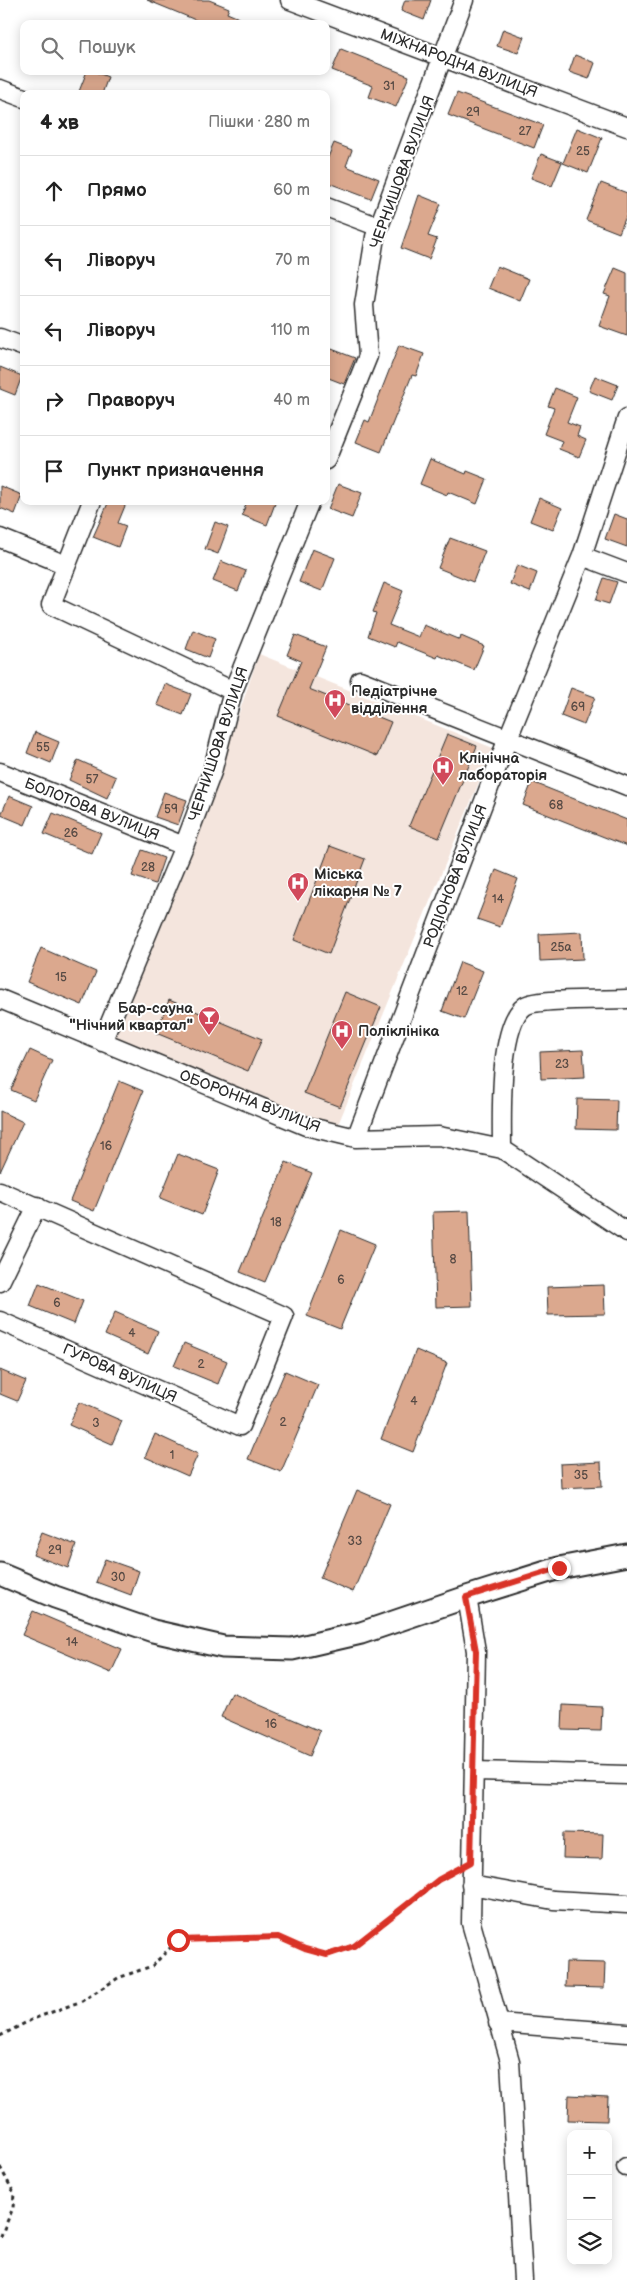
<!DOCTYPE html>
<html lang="uk">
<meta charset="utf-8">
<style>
:root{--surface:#fff;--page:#f6f6f6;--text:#222;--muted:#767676;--line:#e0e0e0}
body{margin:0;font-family:"Balsamiq Sans",sans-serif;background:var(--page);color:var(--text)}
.controls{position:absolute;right:15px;bottom:15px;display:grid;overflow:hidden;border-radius:10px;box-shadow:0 2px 12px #0003}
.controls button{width:45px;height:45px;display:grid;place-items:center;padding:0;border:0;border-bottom:1px solid var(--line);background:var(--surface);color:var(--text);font:25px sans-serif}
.stop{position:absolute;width:15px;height:15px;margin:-11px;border:4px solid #d93025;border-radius:50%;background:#fff}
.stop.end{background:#d93025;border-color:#fff;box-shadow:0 1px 5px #0008}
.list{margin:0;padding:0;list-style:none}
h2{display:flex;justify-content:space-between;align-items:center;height:65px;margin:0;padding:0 20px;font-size:21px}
h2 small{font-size:16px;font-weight:400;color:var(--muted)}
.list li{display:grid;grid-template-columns:32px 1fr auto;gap:15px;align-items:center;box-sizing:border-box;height:70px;padding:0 20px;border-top:1px solid var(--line)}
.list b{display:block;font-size:19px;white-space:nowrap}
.list em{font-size:16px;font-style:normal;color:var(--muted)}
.icon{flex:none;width:28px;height:28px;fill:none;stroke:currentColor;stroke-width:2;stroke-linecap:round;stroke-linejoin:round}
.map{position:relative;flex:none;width:627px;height:2280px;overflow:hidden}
.search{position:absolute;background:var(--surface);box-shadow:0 2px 12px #0003;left:20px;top:20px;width:310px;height:55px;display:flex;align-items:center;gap:12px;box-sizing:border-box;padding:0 18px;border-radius:10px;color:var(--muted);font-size:19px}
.panel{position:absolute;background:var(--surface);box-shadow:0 2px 12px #0003;left:20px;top:90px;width:310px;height:415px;border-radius:10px}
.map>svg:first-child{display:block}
</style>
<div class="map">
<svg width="627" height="2280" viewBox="0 0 627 2280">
<rect width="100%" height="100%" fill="#fff"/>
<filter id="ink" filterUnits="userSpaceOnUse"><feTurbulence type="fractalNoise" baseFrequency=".02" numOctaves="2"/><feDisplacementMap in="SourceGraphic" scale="10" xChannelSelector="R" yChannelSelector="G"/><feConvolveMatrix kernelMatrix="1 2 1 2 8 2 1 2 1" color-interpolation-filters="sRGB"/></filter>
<g filter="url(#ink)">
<path fill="#f4e5dd" d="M259 654 493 748 337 1127 111 1035 220 769Z"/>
<path fill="#dba88e" stroke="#2b2b2b" d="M147 0H209L229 8 227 13 253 24H197L198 21Z
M405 0H431L424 20 401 11Z
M503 29 524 37 518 53 497 46Z
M341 49 409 76 396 107 369 97 373 86 332 70Z
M575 55 595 63 589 79 569 72Z
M87 71H93L108 77 102 94H78Z
M457 93 543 125 534 148 448 115Z
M577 128 602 138 588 173 563 163Z
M334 143 352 150 346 166 379 179 371 199 326 182V162Z
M541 154 562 162 552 186 531 178Z
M601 183 627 193V214L619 233 586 220Z
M419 195 441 204 428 236 437 239 429 259 401 248Z
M497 266 529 279 520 301 488 288Z
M615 268 627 273V336L599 326 610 296 604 294Z
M399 345 424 354 416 376 412 375 381 452 356 442 365 420 369 422Z
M329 348 355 358 344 384 326 377V356Z
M0 367 22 376 15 395 0 389Z
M595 376 618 385 612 400 589 391Z
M555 388 577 397 567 422 580 427 577 436 586 440 579 457 559 449 562 441 544 434 554 408 548 406Z
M430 459 466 474 467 471 487 479 477 504 448 492 447 495 420 484Z
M338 484 362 493 352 518 328 509Z
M0 486 22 495 15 514 0 508Z
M539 498 562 508 553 530 530 521Z
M109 501H127L118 523 126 526 118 547 93 537Z
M247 501H276L267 525 242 515Z
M614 514 627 519V547L605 539Z
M215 522 228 527 218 554 205 549Z
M450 538 485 551 473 582 438 568Z
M312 549 335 558 322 591 299 582Z
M221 561 246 571 238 591 213 581Z
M517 565 537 573 530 592 510 584Z
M604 578 617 582 609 604 596 600Z
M384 583 403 591 389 625 419 637 424 625 460 640 461 636 484 646 474 670 438 655 437 658 397 642 395 647 368 636 376 613 373 612Z
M193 630 215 639 208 658 186 649Z
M295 635 326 647 309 689 391 722 377 756 278 716 301 661 287 655Z
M165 684 191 694 183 715 157 705Z
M571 688 595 697 584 725 561 716Z
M35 732 59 742 51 763 27 753Z
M447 734 477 746 439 838 409 826Z
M78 760 116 777 107 798 69 780Z
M532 782 627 820V846L523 805Z
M164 792 187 800 178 825 155 817Z
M9 796 33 806 25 825 1 815Z
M53 813 101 833 92 854 44 834Z
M330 846 365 859 329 954 294 940Z
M142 850 164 858 155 884 132 876Z
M496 870 518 879 500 927 477 919Z
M582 932 583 959 540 961 539 934Z
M41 948 96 972 82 1005 27 982Z
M460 962 483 971 464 1019 442 1011Z
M345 992 381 1007 340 1107 304 1093Z
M169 1000 262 1039 248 1071 156 1033Z
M30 1050 52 1060 34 1100 11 1090Z
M583 1050 585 1077 541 1079 540 1052Z
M119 1081 143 1091 94 1211 70 1201Z
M577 1099 617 1100 616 1130 576 1129Z
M0 1111 23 1122 0 1172Z
M178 1154 219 1170 202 1215 160 1198Z
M286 1162 312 1173 265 1282 240 1272Z
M469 1211 472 1306 436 1307 433 1212Z
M341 1230 375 1244 340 1329 307 1316Z
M39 1283 83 1301 74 1324 30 1306Z
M604 1285 605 1314 548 1315 547 1287Z
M115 1312 158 1331 148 1354 105 1335Z
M184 1343 227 1361 218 1384 174 1366Z
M416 1350 447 1363 413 1452 381 1439Z
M0 1370 26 1381 17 1401 0 1394Z
M285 1371 318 1385 281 1472 248 1459Z
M79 1402 122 1421 112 1444 69 1425Z
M155 1434 198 1454 188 1476 145 1457Z
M601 1462 602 1486 561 1488 560 1464Z
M357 1490 390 1504 353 1592 320 1578Z
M42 1532 76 1545 68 1568 33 1555Z
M105 1559 139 1571 131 1595 96 1582Z
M33 1611 122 1649 111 1673 22 1635Z
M232 1693 320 1731 310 1756 221 1717Z
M563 1705 602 1707 601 1731 562 1730Z
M564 1833 603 1834 602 1859 563 1858Z
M566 1962 605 1963 604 1988 565 1987Z
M569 2095 608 2097 607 2121 568 2120Z"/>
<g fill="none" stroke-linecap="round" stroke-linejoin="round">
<g stroke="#2b2b2b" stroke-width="21">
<path id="minor" d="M290 0 627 127
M0 89 24 98
M326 207 379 227
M0 338 24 347
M326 460 368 356 364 305 375 237 464 0
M92 501 51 605 233 691
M0 538 66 565
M582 556 627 573
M360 680 627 786
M0 772 184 846
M0 999 306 1126 356 1138 439 1136 502 1149 627 1232
M102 1042 184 846 212 772 233 691 310 501
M356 1138 508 738 582 556 627 418
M502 1149C502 1117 498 1025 525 1006 537 998 609 1000 627 999
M0 1191 284 1316 240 1426 0 1321
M0 1282 37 1206
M467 1597 476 1651 471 1923 510 2061 523 2280
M474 1771 627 1775
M471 1885 553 1900 627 1904
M498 2023 627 2033
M626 2167H627"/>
</g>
<g stroke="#2b2b2b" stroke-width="25">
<path id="major" d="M0 1574 55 1597 153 1631 223 1647 292 1649 361 1633 467 1597 559 1568 627 1555"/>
</g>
<path stroke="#2b2b2b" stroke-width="3" stroke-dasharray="4 4" stroke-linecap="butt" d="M0 2036 33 2019 82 2001 118 1978 152 1966 178 1940 278 1937 305 1949 327 1955 354 1946 438 1881 457 1870
M0 2167 14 2193 13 2208 0 2238"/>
<use href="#minor" stroke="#fff" stroke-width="18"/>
<use href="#major" stroke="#fff" stroke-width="21"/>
</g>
</g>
<g fill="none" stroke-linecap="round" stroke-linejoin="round" filter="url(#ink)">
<path stroke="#d93025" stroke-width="6" d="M178 1940 278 1937 305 1949 327 1955 354 1946 438 1880 471 1862 476 1651 466 1597 559 1568"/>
</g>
<defs>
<g id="hospital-pin" transform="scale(1.125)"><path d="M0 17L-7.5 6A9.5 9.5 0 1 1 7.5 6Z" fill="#d1495b" stroke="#fff"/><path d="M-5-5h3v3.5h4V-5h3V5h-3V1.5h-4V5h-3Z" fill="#fff"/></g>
<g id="bar-pin" transform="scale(1.125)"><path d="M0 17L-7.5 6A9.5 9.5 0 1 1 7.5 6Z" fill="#d1495b" stroke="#fff"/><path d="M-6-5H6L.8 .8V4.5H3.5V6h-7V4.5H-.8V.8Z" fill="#fff"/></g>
</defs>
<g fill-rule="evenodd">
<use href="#hospital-pin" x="335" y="700"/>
<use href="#hospital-pin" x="443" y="767"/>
<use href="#hospital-pin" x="298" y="883"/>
<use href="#bar-pin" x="209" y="1017"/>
<use href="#hospital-pin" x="342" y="1031"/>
</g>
<g text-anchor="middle" stroke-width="4" stroke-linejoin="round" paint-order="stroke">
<g font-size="12" fill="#574a44">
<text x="389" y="90">31</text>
<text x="473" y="116">29</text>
<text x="525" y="135">27</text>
<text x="583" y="155">25</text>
<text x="578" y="711">69</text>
<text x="43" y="751">55</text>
<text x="92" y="783">57</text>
<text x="556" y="809">68</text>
<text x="171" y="813">59</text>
<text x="71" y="837">26</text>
<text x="148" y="871">28</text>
<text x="498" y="903">14</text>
<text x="561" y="951">25а</text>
<text x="61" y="981">15</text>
<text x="462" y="995">12</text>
<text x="562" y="1068">23</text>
<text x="106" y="1150">16</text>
<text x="276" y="1226">18</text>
<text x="453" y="1263">8</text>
<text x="341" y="1284">6</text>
<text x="57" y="1307">6</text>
<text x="132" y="1337">4</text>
<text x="201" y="1368">2</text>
<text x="414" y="1405">4</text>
<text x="283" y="1426">2</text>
<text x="96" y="1427">3</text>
<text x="172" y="1459">1</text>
<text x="581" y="1479">35</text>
<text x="355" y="1545">33</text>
<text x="55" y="1554">29</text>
<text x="118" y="1581">30</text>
<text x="72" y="1646">14</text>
<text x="271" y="1728">16</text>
</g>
<g font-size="15" fill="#2b2b2b" stroke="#fff">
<text transform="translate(459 63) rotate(21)" y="5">МІЖНАРОДНА ВУЛИЦЯ</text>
<text transform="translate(402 172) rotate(-70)" y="5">ЧЕРНИШОВА ВУЛИЦЯ</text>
<text transform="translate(218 744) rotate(-72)" y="5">ЧЕРНИШОВА ВУЛИЦЯ</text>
<text transform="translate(92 809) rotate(22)" y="5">БОЛОТОВА ВУЛИЦЯ</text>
<text transform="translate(455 876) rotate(-69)" y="5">РОДІОНОВА ВУЛИЦЯ</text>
<text transform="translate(250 1101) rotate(21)" y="5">ОБОРОННА ВУЛИЦЯ</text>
<text transform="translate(120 1373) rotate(24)" y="5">ГУРОВА ВУЛИЦЯ</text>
</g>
<g font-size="15" font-weight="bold" fill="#2b2b2b" stroke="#fff" text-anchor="start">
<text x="351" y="696">Педіатрічне<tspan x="351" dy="17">відділення</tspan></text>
<text x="459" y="763">Клінічна<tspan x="459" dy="17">лабораторія</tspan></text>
<text x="314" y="879">Міська<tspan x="314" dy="17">лікарня № 7</tspan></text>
<text x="193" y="1013" text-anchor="end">Бар-сауна<tspan x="193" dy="17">"Нічний квартал"</tspan></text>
<text x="358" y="1036">Поліклініка</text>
</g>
</g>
</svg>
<div class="controls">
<button>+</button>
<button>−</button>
<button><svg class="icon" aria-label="layers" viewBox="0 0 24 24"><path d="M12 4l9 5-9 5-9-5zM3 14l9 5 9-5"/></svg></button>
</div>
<div class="stop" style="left:178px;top:1940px"></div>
<div class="stop end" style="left:559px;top:1568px"></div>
<div class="search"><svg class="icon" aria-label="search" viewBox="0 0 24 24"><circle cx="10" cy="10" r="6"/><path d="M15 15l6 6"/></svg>Пошук</div>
<section class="panel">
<h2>4 хв<small>Пішки · 280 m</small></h2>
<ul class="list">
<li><svg class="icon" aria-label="ahead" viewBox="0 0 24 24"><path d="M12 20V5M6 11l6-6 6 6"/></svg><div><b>Прямо</b></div><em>60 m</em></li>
<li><svg class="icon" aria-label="left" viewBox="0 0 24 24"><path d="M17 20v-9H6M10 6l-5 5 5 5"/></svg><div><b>Ліворуч</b></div><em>70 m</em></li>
<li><svg class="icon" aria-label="left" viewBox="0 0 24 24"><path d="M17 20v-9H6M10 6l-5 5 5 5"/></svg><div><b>Ліворуч</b></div><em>110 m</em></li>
<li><svg class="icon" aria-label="right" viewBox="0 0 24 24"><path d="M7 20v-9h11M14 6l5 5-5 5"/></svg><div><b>Праворуч</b></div><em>40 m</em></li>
<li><svg class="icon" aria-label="arrive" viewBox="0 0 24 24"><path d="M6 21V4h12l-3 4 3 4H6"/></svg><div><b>Пункт призначення</b></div></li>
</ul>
</section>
</div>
